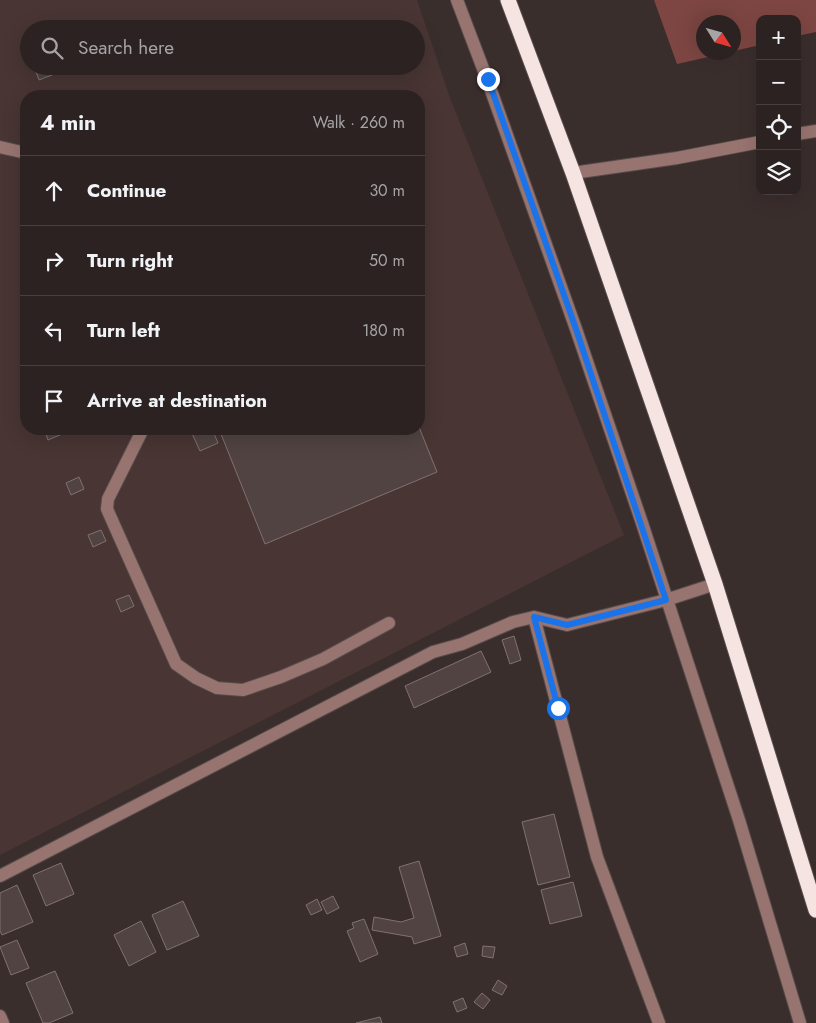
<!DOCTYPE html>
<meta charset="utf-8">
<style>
:root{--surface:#2c2222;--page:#382f2f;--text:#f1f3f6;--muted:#a6a4a5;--line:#483f40}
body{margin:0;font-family:Jost,sans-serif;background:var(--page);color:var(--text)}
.controls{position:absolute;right:15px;top:15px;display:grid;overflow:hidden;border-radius:10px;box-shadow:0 5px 20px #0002}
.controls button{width:45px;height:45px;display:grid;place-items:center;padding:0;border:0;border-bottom:1px solid var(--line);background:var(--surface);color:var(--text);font:25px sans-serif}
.compass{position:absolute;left:696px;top:15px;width:45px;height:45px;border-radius:50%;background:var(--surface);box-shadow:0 5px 20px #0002;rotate:127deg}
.stop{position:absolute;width:15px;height:15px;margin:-11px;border:4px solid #1a73e8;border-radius:50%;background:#fff}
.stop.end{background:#1a73e8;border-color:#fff;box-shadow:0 1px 5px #0008}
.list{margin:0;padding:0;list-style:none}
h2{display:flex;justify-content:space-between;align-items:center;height:65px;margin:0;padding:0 20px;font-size:21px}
h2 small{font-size:16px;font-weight:400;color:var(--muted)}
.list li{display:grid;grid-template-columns:32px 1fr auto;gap:15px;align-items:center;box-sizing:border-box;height:70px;padding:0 20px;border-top:1px solid var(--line)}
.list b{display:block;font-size:19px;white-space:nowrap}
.list em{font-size:16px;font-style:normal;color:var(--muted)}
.icon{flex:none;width:28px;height:28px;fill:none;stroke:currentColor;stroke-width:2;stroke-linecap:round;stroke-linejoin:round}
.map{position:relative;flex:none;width:816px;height:1023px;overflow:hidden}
.search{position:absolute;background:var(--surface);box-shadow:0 5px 20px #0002;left:20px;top:20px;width:405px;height:55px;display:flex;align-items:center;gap:12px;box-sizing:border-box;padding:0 18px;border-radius:28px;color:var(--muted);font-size:19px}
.panel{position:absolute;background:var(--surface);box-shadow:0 5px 20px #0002;left:20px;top:90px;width:405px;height:345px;border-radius:20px}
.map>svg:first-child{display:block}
</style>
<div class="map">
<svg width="816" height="1023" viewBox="0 0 816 1023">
<rect width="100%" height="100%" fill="#3a2e2d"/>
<path fill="#483534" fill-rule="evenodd" d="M0 0H417L450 98 624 535 0 855ZM29 29H416V66H29ZM26 96H419V429H26Z"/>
<path fill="#7d4642" d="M654 0H816V32L797 36V19H760V45L734 51V22H704V52L726 53 677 64Z"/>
<path fill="#504342" stroke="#7f7270" d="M34 66H61L62 71 39 80Z
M419 427 437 472 265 544 219 429H419Z
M44 429H60L62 434 48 440Z
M190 429H212L218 443 200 451Z
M79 477 84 489 71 495 66 483Z
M101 530 106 541 93 547 88 535Z
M129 595 134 606 121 612 116 600Z
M514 636 521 660 510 664 502 640Z
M481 651 491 672 414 708 405 686Z
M554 814 570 877 538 885 522 822Z
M419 861 441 936 414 944 412 937 372 930 374 917 401 922 414 918 399 867Z
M61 863 74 894 46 906 33 875Z
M573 882 582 916 550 924 541 890Z
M17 885 33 922 2 935 0 931V893Z
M333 896 339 908 327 914 321 902Z
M317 899 322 910 311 915 306 905Z
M183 901 199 936 167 950 152 915Z
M364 919 378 954 360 962 347 931 354 928 352 923Z
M141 921 156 952 129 966 114 935Z
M17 940 29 968 11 975 0 947Z
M465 943 468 954 457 957 454 947Z
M483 946 495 947 493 958 482 956Z
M55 971 73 1013 49 1023H43L26 983Z
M498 980 507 986 502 995 492 990Z
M482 993 490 1000 483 1009 474 1002Z
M463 998 467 1008 457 1012 453 1002Z
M380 1017 382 1023H356Z"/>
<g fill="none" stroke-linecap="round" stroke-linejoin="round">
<g stroke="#574c4b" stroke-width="14">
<path id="minor" d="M457 0 487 79 576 329 642 523 739 820 800 1023
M797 134 816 131
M0 147 26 153
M573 173 677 158 760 142
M143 429 108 499 107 509 176 664 196 678 217 688 243 690 281 677 323 659 389 623
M534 617 597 857 659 1023
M0 876 433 652 462 644 513 622 534 617 567 625 666 600 715 584
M0 1016 3 1023"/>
</g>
<g stroke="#574c4b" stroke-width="17">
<path id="highway" d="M508 0 573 173 715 584 816 910"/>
</g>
<use href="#minor" stroke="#987470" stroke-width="12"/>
<use href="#highway" stroke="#f6e4e2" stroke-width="15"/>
</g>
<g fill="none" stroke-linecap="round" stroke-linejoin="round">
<path stroke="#1a73e8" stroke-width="6" d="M488 79 576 329 666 600 567 625 534 617 558 708"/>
</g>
</svg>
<div class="controls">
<button>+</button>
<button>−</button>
<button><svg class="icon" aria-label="locate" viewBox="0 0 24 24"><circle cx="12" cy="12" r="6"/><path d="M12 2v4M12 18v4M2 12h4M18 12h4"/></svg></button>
<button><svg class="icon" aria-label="layers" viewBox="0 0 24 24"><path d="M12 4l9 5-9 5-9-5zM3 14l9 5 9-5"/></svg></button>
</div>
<svg class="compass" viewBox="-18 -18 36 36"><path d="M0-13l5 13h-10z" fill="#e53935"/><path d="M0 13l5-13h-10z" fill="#a6a4a5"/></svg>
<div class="stop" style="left:558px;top:708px"></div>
<div class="stop end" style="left:488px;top:79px"></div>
<div class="search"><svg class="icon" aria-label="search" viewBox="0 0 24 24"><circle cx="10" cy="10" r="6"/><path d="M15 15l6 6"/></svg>Search here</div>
<section class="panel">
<h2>4 min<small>Walk · 260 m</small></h2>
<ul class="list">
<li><svg class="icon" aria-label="ahead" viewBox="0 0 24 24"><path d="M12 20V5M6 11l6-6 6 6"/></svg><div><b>Continue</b></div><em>30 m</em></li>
<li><svg class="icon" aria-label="right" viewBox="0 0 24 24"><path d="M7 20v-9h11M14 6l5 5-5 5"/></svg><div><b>Turn right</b></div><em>50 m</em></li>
<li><svg class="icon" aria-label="left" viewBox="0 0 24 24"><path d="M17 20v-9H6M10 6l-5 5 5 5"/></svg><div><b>Turn left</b></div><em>180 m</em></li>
<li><svg class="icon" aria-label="arrive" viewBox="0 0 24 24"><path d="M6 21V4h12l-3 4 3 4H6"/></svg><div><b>Arrive at destination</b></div></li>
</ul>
</section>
</div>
